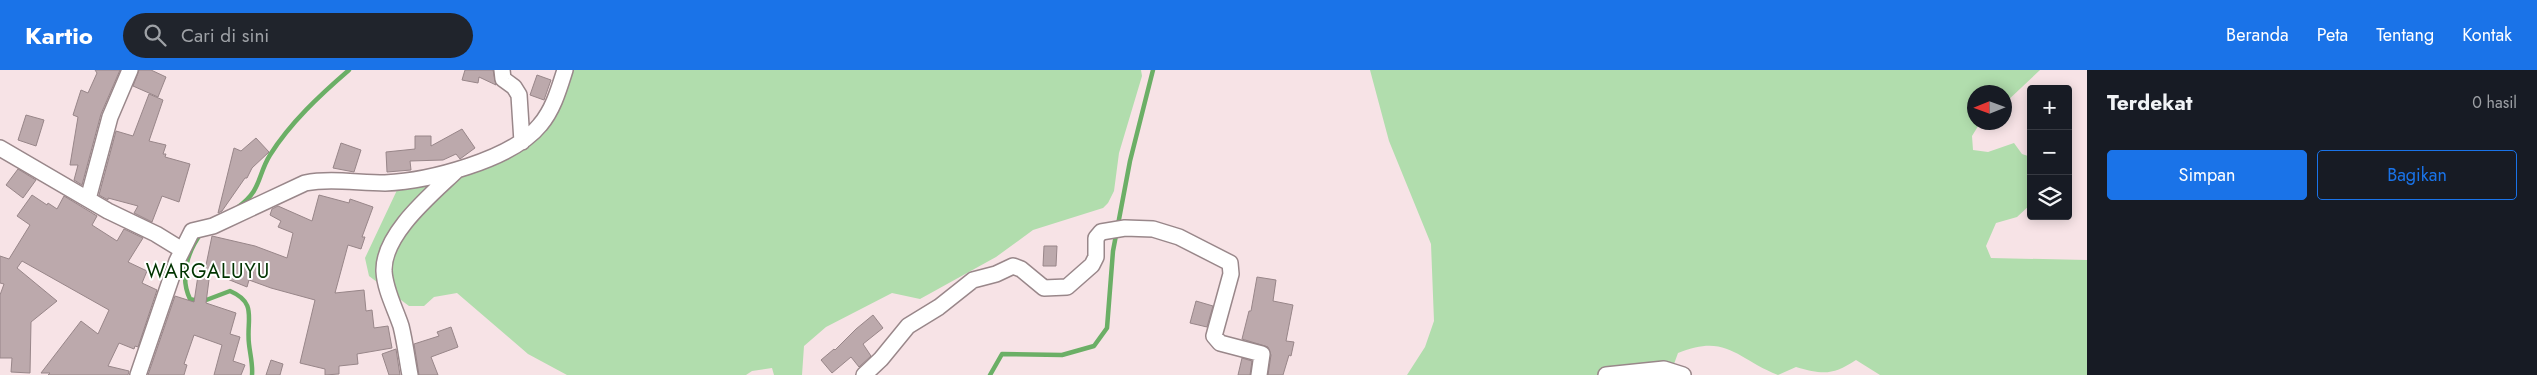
<!DOCTYPE html>
<html lang="id">
<meta charset="utf-8">
<style>
:root{--surface:#171b24;--page:#20242c;--text:#f1f3f6;--muted:#9ea1a6;--line:#363941;--accent:#1a73e8}
body{margin:0;font-family:Jost,sans-serif;background:var(--page);color:var(--text)}
.controls{position:absolute;right:15px;top:15px;display:grid;overflow:hidden;border-radius:5px;box-shadow:0 2px 12px #0003}
.controls button{width:45px;height:45px;display:grid;place-items:center;padding:0;border:0;border-bottom:1px solid var(--line);background:var(--surface);color:var(--text);font:25px sans-serif}
.compass{position:absolute;left:1967px;top:15px;width:45px;height:45px;border-radius:50%;background:var(--surface);box-shadow:0 2px 12px #0003;rotate:269deg}
.list{margin:0;padding:0;list-style:none}
h2{display:flex;justify-content:space-between;align-items:center;height:65px;margin:0;padding:0 20px;font-size:21px}
h2 small{font-size:16px;font-weight:400;color:var(--muted)}
.actions{display:flex;gap:10px;padding:15px 20px}
.actions a{flex:1;padding:11px 0;border:1px solid var(--accent);border-radius:5px;text-align:center;font-size:18px;color:var(--accent)}
.actions .main{background:var(--accent);color:#fff}
.icon{flex:none;width:28px;height:28px;fill:none;stroke:currentColor;stroke-width:2;stroke-linecap:round;stroke-linejoin:round}
.map{position:relative;flex:none;width:2087px;height:305px;overflow:hidden}
header{display:flex;align-items:center;gap:30px;box-sizing:border-box;height:70px;padding:0 25px;background:var(--accent);color:#fff}
header strong{font-size:24px}
nav{display:flex;gap:28px;margin-inline-start:auto;font-size:18px}
.search{width:350px;height:45px;background:var(--page);display:flex;align-items:center;gap:12px;box-sizing:border-box;padding:0 18px;border-radius:28px;color:var(--muted);font-size:19px}
main{display:flex}
aside{flex:1;background:var(--surface)}
.map>svg:first-child{display:block}
</style>
<header>
<strong>Kartio</strong>
<div class="search"><svg class="icon" aria-label="search" viewBox="0 0 24 24"><circle cx="10" cy="10" r="6"/><path d="M15 15l6 6"/></svg>Cari di sini</div>
<nav><a>Beranda</a><a>Peta</a><a>Tentang</a><a>Kontak</a></nav>
</header>
<main>
<div class="map">
<svg width="2087" height="305" viewBox="0 0 2087 305">
<rect width="100%" height="100%" fill="#f7e3e6"/>
<path fill="#b1ddad" d="M573 0H1141L1142 6 1119 83 1114 121 1108 133 1103 138 1033 160 996 187 920 229 892 223 826 257 804 276 802 305H774L772 298 752 301 746 305H567L528 284 457 223 434 227 424 236H409L369 206 365 188 398 118 437 110 506 89 555 49Z
M1370 0H2040L2005 33 2004 22H1974V52L1980 53 1972 66 1973 80 1988 82 2014 73 2022 84 2031 87V134L2017 147 1996 153 1986 176 1991 188 2087 190V305H1880L1856 290C1833 305 1824 305 1796 297L1778 305C1737 289 1727 263 1678 283L1670 305H1407L1425 277 1434 251 1431 174 1389 71Z"/>
<g fill="none" stroke-linecap="round" stroke-linejoin="round">
<path stroke="#6baf66" stroke-width="4.5" d="M238 137C262 120 257 106 270 85 290 53 320 25 349 0
M202 162C188 181 179 206 190 229L201 232 230 221C258 233 246 249 249 274 250 284 253 294 252 305
M990 305 1002 284 1062 285 1094 276 1107 258 1113 181 1130 91 1153 0"/>
</g>
<path fill="#bca9ac" stroke="#988689" d="M95 0H120L101 44 82 115 74 110 78 95H70L78 47 73 45 81 20 88 23 97 3Z
M139 0H151L166 7 158 27 133 16Z
M465 0H493L496 15 479 7 478 13 462 10Z
M537 5 551 10 544 30 530 25Z
M149 24 163 30 149 71 166 75 163 84H166L165 87 190 94 179 132 162 126 152 152 134 143 138 136 108 128V130L99 125 116 61 133 66Z
M26 45 44 50 36 76 18 70Z
M462 59 475 78 460 89 456 84 443 90 410 91 411 100 387 102 386 82 415 79V66H431V76Z
M256 68 269 82 252 98 247 108H245L222 141 218 143 234 78 241 81Z
M341 73 361 80 354 102 333 98Z
M18 99 36 110 23 128 6 115Z
M32 125 47 135 48 133 57 139 64 126 97 146 92 155 117 171 124 159 143 168 128 192 147 201 142 213 157 220 138 277 135 276 134 279 119 273 108 296 129 301 128 305H48L50 303H41L81 251 98 264 109 240 22 191 17 198 57 231 31 252 30 303 11 302 12 288H0V225L4 214 0 213V186L9 189 30 155 17 146Z
M319 125 349 133 350 129 373 137 362 167H365L361 179 348 175 335 223 364 220 366 241 372 240 374 258 388 256 392 278 357 284 358 294 339 296V304L325 305V299L300 293 315 230 271 218 249 210 247 217 210 202 206 233 236 243 230 264 240 267 233 291 245 295 241 305H214L222 275 194 265 184 294 187 295 184 305H148L175 226 194 232 199 199 205 200 212 166 255 176 287 188 293 163 278 157 281 151 270 145 272 139 278 136 312 151Z
M1044 176H1057L1056 196H1043Z
M1257 207 1276 210 1273 231 1293 235 1286 271 1294 272 1291 286 1289 285 1283 305H1268L1271 285 1268 277 1242 269 1249 241H1251Z
M1196 231 1213 236 1207 257 1190 253Z
M873 245 883 258 863 274 871 286 859 297 851 287 832 303 821 290 834 279 835 280 856 259Z
M451 257 458 277 431 287 438 305H419L414 274 439 266 437 262Z
M396 279 400 305H389L382 284Z
M1242 288 1252 291 1250 305H1238Z
M271 290 283 294 280 305H266Z"/>
<g fill="none" stroke-linecap="round" stroke-linejoin="round">
<g stroke="#99878a" stroke-width="18">
<path id="minor" d="M502 0 503 9 514 17 519 25 522 72
M0 78 108 141 156 164 182 180
M88 129 110 47 130 0
M138 305 177 191 192 161 213 156 305 113C331 108 358 113 385 113 428 111 512 90 540 55 553 40 559 19 565 0
M410 305C407 289 405 272 401 256 395 238 385 220 384 201 383 164 431 125 456 101
M864 305 881 289 908 256 939 237 973 210 996 204 1013 196 1021 199 1044 218 1067 217 1092 195 1096 187V168L1101 162 1125 158 1153 159 1179 167 1230 193 1231 204 1214 266 1220 273 1262 284 1259 305
M1606 305 1664 299 1683 305"/>
</g>
<use href="#minor" stroke="#fff" stroke-width="15"/>
</g>
<g text-anchor="middle" stroke-width="4" stroke-linejoin="round" paint-order="stroke">
<g font-size="20" letter-spacing="1" fill="#003400" stroke="#fff">
<text x="208" y="208">WARGALUYU</text>
</g>
</g>
</svg>
<div class="controls">
<button>+</button>
<button>−</button>
<button><svg class="icon" aria-label="layers" viewBox="0 0 24 24"><path d="M12 4l9 5-9 5-9-5zM3 14l9 5 9-5"/></svg></button>
</div>
<svg class="compass" viewBox="-18 -18 36 36"><path d="M0-13l5 13h-10z" fill="#e53935"/><path d="M0 13l5-13h-10z" fill="#9ea1a6"/></svg>
</div>
<aside>
<h2>Terdekat<small>0 hasil</small></h2>
<ul class="list">
</ul>
<div class="actions"><a class="main">Simpan</a><a>Bagikan</a></div>
</aside>
</main>
